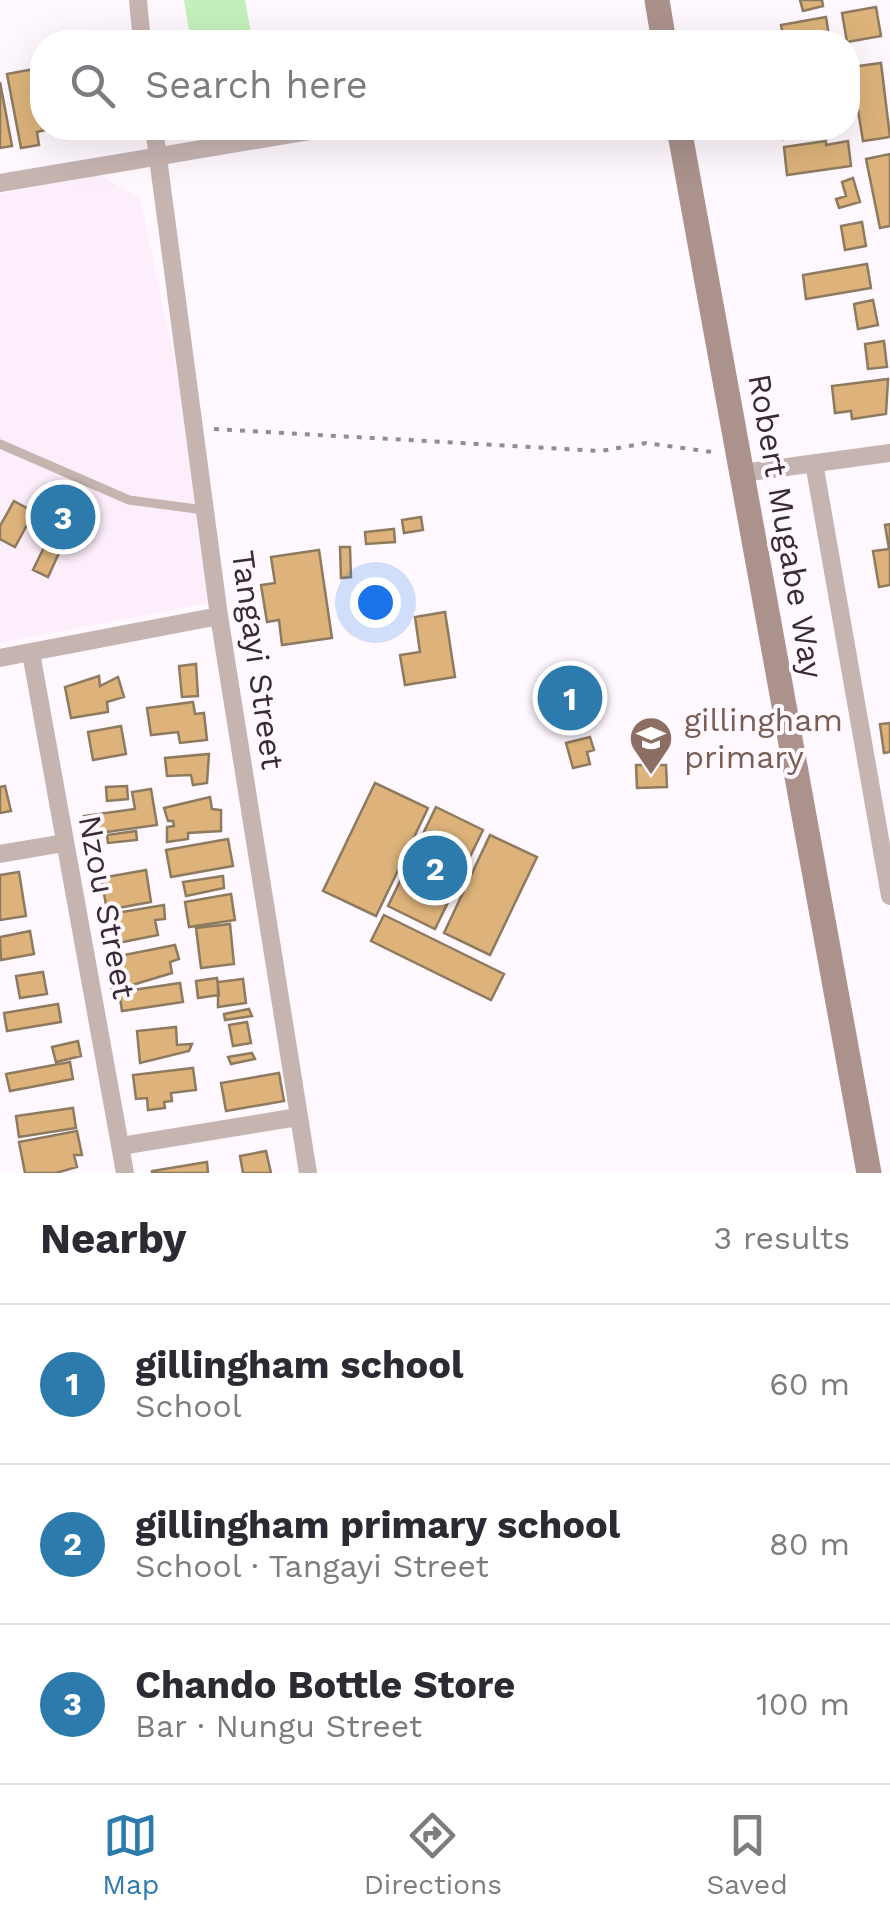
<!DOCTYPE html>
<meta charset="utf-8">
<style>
:root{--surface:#fff;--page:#f7f7f7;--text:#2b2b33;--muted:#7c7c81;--line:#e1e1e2;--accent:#2d7bad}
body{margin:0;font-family:"Work Sans",sans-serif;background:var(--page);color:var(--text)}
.you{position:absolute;left:375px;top:602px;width:35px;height:35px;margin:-25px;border:8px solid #fff;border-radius:50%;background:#1a73e8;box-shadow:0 0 0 15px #1a73e833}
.badge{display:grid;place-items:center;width:65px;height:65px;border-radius:50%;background:var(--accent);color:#fff;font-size:32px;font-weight:700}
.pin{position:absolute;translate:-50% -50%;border:5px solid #fff;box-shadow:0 2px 10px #0006}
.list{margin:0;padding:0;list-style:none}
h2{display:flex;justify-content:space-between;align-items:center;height:130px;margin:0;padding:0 40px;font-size:42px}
h2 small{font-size:32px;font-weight:400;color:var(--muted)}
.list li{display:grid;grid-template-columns:65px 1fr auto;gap:30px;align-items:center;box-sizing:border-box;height:160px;padding:0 40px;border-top:2px solid var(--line)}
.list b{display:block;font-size:38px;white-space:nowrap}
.list p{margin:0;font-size:32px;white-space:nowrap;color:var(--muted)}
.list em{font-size:32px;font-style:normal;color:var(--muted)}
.icon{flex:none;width:55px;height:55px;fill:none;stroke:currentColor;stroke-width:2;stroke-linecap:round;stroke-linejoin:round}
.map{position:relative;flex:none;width:890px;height:1173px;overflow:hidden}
.search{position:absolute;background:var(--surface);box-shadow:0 10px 40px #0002;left:30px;right:30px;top:30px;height:110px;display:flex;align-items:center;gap:25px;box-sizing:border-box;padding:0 35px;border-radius:40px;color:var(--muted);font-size:38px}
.sheet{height:610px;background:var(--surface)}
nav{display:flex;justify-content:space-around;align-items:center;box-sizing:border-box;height:140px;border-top:2px solid var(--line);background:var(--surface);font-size:28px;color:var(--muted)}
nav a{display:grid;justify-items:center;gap:5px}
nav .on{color:var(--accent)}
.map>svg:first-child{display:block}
</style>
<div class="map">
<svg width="890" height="1173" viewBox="0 0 890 1173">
<rect width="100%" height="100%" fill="#fff9ff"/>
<path fill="#fceefb" d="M99 175 140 198 225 600 0 643V194Z"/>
<path fill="#c3f1bb" d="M184 0H245L252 38 191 42Z"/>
<path fill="#ddb37b" stroke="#8e7a5f" stroke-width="2.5" d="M800 0H822L823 6 803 11Z
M876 7 881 36 847 42 842 13Z
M826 17 830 42H809L808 39 784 42 781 25Z
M881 63 890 137 863 141 851 67Z
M34 69 42 128 50 129 37 132 39 145 21 148 7 74Z
M0 82 12 146 0 148Z
M781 128H844L783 139Z
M826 141V145L848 141 851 166 787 175 784 147Z
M890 154V226L880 228 866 159Z
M853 178 860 202 839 208 836 199 846 196 842 182Z
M862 222 866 246 845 250 841 226Z
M867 264 871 288 806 299 803 275Z
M873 300 878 325 858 329 854 304Z
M884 341 887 367 868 369 865 344Z
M888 379 886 414 852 419 851 411 835 413 832 386Z
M64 487 85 496 48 577 33 570 48 539 41 536Z
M14 501 34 512 15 547 0 539V526Z
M421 517 423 530 404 533 402 520Z
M890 524V585L879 587 873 551 889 549 885 525Z
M394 529 395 542 366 544 365 532Z
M340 547H350L351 577 341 578Z
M319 550 332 638 282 645 279 620 267 622 261 585 275 583 271 557Z
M445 612 455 677 405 685 400 655 420 652 415 617Z
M196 664 198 696 182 697 179 666Z
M99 676 100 686 118 677 124 697 107 702 108 712 71 718 65 687Z
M585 679 591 710 555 717 550 685Z
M193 702 195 714 204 713 207 740 180 743 178 732 151 735 147 708Z
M890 723V752L884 753 880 724Z
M121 726 126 754 93 760 88 732Z
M590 737 594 750 587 752 590 764 573 768 566 743Z
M209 754 207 783 193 785 191 775 167 776 165 758Z
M636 765H666L667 787 637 788Z
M375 783 428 808 376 916 323 891Z
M5 786 11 811 0 813V787Z
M127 786 128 799 107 801 106 787Z
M151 789 157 825 92 834 91 828 86 829 84 816 135 809 132 792Z
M210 797 212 809 221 810V831L188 833V839L167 842V827L174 826 173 821H168L164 808Z
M436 807 483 830 435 929 388 906Z
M136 831 137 840 108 843 107 835Z
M490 835 537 857 490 955 444 933Z
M228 839 233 866 171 877 166 850Z
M146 870 151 902 107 910 101 878Z
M19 872 26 916 0 920V875Z
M223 876 224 888 186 896 183 882Z
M231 894 235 920 189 927 185 902Z
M164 905 165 919 155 920 158 935 118 943 116 913Z
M384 915 504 974 491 1000 371 941Z
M230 924 234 964 201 968 196 928Z
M30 931 34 954 1 960 0 937Z
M175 945 179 959 170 962 172 973 112 991 109 958Z
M43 972 47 994 20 998 16 976Z
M217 978 219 995 198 998 196 981Z
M243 979 246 1003 218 1007V982Z
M180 983 183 1002 122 1011 119 992Z
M58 1004 61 1022 7 1031 4 1013Z
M249 1009 252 1016 225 1020 224 1014Z
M247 1022 251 1043 233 1046 229 1025Z
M176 1027 177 1045 192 1044 189 1051 140 1063 137 1031Z
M78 1041 81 1056 56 1062 52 1047Z
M252 1053 255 1059 231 1064 228 1057Z
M70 1062 73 1079 10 1091 6 1074Z
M193 1068 196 1090 171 1093 172 1101 164 1102 165 1108 148 1110 147 1098 136 1099 133 1075Z
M279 1073 284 1101 226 1111 221 1083Z
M73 1108 76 1128 19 1137 16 1116Z
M77 1131 82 1155H74L77 1167 56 1173H25L19 1142Z
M266 1151 271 1173H243L240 1156Z
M207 1162 208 1173H152V1171Z"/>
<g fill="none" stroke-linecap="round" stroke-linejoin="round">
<path stroke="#948c94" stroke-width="4" stroke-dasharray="5 8" stroke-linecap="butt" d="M214 429 601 451 646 443 712 452"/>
<path stroke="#c6b4b1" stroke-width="9" d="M0 444 129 500 204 510"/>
<path stroke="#c6b4b1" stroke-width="18" d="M138 0 142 42
M154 128 219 616 308 1173
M0 183 327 128
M814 463 890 896
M743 473 890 453
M31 653 125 1173
M0 658 219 616
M0 854 64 843
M121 1146 298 1117"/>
<path stroke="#ab928d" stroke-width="25" d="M657 0 664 42
M679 128 869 1173"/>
</g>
<defs>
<g id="school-pin" transform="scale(2.25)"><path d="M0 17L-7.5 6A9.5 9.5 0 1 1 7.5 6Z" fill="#8d6e63" stroke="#fff9ff"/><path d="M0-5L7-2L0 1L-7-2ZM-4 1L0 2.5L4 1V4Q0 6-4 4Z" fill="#fff"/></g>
</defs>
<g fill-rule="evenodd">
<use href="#school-pin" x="651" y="738"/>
</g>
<g text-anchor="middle" stroke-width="8" stroke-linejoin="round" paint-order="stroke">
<g font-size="32" fill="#362b36" stroke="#fff9ff">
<text transform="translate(786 526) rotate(80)" y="11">Robert Mugabe Way</text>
<text transform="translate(258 660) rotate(82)" y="11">Tangayi Street</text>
<text transform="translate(107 907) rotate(79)" y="11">Nzou Street</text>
</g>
<g font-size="32" fill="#785e54" stroke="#fff9ff" text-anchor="start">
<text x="684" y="731">gillingham<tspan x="684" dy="37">primary</tspan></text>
</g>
</g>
</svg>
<div class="you"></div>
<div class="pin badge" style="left:570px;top:698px">1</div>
<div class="pin badge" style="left:435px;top:868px">2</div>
<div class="pin badge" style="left:63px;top:517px">3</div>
<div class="search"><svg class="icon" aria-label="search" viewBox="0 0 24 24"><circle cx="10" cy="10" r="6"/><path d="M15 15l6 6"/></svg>Search here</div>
</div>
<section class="sheet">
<h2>Nearby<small>3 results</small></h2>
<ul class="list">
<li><span class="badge">1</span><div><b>gillingham school</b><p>School</p></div><em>60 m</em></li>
<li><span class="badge">2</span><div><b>gillingham primary school</b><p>School · Tangayi Street</p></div><em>80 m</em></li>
<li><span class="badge">3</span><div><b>Chando Bottle Store</b><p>Bar · Nungu Street</p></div><em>100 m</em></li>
</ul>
</section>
<nav>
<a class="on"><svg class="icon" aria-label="map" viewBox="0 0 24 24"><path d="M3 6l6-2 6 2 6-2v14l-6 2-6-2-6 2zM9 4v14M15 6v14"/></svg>Map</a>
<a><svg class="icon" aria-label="directions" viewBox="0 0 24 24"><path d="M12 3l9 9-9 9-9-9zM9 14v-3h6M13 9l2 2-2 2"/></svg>Directions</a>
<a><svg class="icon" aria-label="saved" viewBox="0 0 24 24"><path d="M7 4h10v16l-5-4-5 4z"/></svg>Saved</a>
</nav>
